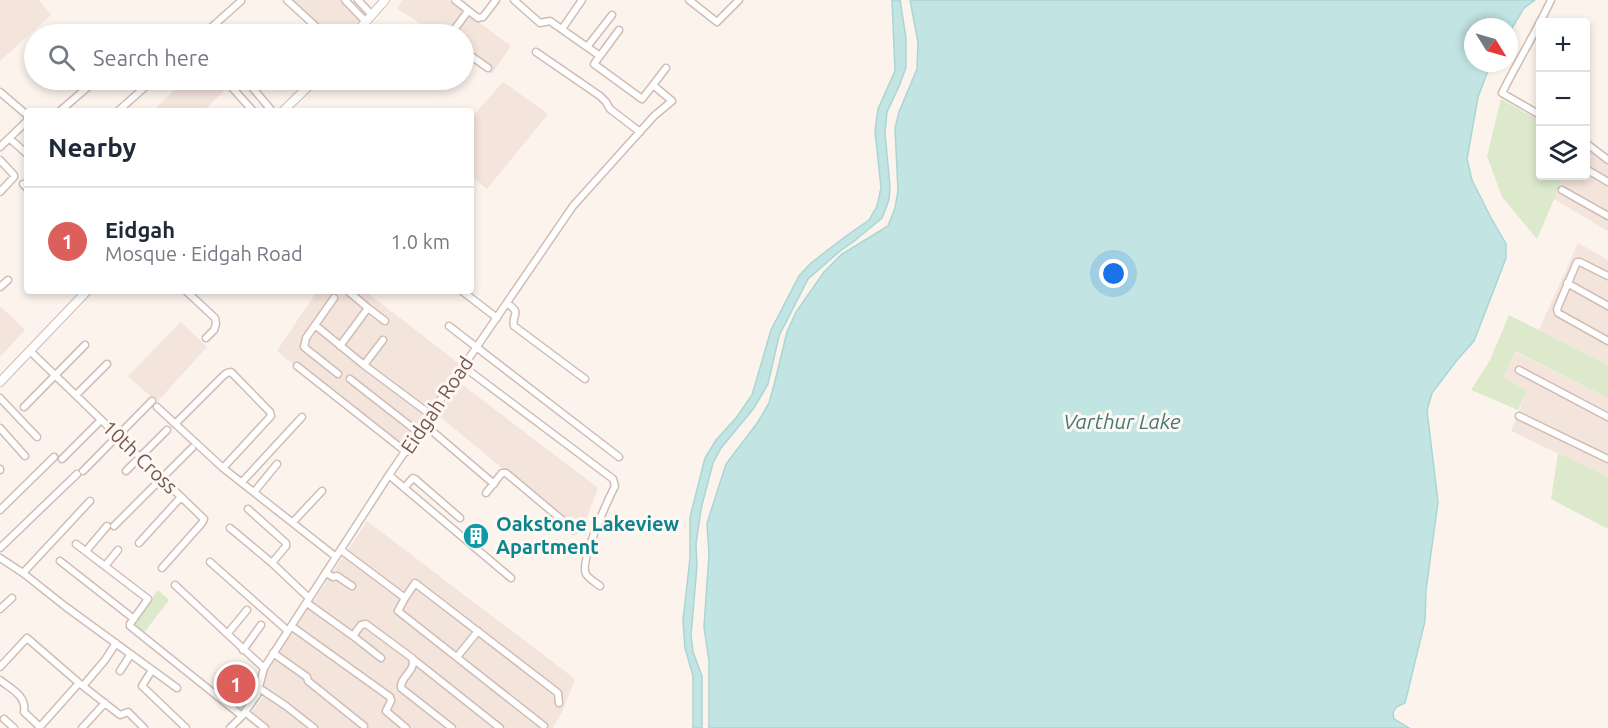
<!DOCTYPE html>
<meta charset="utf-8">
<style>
:root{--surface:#fff;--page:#f2f2f3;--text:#1f2937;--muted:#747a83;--line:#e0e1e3;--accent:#dc5f5c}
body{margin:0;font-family:Ubuntu,sans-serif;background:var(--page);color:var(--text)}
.controls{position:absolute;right:18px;top:18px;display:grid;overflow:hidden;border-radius:6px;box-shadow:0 3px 9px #0003}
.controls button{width:54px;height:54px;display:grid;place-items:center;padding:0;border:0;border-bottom:2px solid var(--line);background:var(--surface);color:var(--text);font:30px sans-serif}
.compass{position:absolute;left:1464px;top:18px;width:54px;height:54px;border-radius:50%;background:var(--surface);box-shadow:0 3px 9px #0003;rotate:127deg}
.you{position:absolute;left:1114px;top:274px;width:21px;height:21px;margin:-15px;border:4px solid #fff;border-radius:50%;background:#1a73e8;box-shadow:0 0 0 9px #1a73e833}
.badge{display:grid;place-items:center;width:39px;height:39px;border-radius:50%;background:var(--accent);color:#fff;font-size:20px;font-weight:700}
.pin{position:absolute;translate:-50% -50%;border:3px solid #fff;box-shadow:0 2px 6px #0006}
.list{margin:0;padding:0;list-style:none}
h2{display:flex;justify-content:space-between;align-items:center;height:78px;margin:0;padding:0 24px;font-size:26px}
h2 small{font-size:20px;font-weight:400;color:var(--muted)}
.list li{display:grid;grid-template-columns:39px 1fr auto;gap:18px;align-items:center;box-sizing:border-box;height:108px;padding:0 24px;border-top:2px solid var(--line)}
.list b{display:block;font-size:22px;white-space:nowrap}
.list p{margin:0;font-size:20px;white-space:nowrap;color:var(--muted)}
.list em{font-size:20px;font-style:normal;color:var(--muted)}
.icon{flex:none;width:33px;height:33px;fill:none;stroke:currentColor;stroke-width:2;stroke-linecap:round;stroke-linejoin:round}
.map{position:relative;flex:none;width:1608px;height:728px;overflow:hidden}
.search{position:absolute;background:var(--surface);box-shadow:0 3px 9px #0003;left:24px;top:24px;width:450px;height:66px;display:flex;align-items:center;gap:15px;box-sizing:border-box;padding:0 21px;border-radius:33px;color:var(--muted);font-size:22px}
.panel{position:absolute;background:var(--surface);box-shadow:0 3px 9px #0003;left:24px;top:108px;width:450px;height:186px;border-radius:6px}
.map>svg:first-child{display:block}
</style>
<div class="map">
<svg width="1608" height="728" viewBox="0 0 1608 728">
<rect width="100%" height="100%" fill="#fcf3ed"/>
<path fill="#f3e4dc" d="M0 0H39L51 15 0 61Z
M283 0H349L365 16 347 34H320Z
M403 0H448L511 46 492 74 464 54V34H435L397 8Z
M184 80H235L203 111H161L157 107Z
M503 82 548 114 487 189 471 176V118Z
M1586 147 1608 165V231L1554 199 1564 176H1586Z
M1578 243 1608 260V365L1539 330Z
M317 291H365L461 365 401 452 277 351Z
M1 307 25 330 0 357V308Z
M181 322 207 347 157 402 128 376Z
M1514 351 1608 398V477L1511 431 1527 390 1503 378Z
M460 383 598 488 581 533 438 415Z
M367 521 575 679 563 710 553 728H257L246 720 263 697 266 672Z"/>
<path fill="#dde9cb" d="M1501 99 1540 121V176H1564L1537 239 1502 197 1487 156Z
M1509 315 1608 365V398L1515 351 1503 378 1527 390 1518 410 1471 390 1490 360Z
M1558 453 1608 477V529L1551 499Z
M158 590 169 600 143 634 131 626Z
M234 662 255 680 252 694 239 712 212 690Z"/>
<path fill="#c2e5e3" stroke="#a9d6d4" stroke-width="1.5" d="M892 0H900L906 38V67L900 84 887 112 885 133 890 187 889 200 882 218 853 242 840 251 808 279 779 336 768 384 754 408 721 448 713 463 701 509 696 544 697 566 691 635 693 652 702 676V728H693V676L685 648 683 621 690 558V517L705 458 716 440 736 418 752 395 771 330 799 276 811 263 846 236 869 220 877 206 881 188 875 131 878 109 895 71Z
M910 0H1535L1524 8 1509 33V27H1473V63H1491L1478 97 1467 159 1472 180 1490 216 1506 244V258L1474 341 1457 360 1432 393 1427 410 1438 502 1426 590 1425 621 1405 703 1396 707 1393 713 1394 719 1409 728H709V661L704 627 709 554 707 523 726 464 758 422 769 403 774 385 787 332 796 312 824 272 842 254 888 226 895 208 898 191 895 128 899 112 917 69 918 42Z"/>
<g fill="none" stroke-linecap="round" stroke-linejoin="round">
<g stroke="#d0bcb5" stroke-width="9">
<path id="minor" d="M287 0 324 34
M345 0 366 22
M358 0 372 15
M455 0 478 18 483 17 496 0
M514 0 540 23 550 21 600 56
M689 0 717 22 739 0
M562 29 582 0
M204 34 241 1
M451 34 468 11
M587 47 612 15
M464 51 488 68
M536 52 600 96 606 102 610 109 640 132
M246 80 272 111
M227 82 253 111
M653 85 666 68
M0 92 27 115
M60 111 96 80
M118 111 153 80
M1540 115 1502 93C1518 61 1536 32 1551 0
M9 138 27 154
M1586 143 1608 160
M0 147 27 121
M0 160 14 175V177L0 192
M1586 169 1608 182
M23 184 27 188
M1562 190 1608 216
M1608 276 1580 262H1577L1557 309 1558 313 1608 341
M1567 283 1608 306
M0 287 8 280
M186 291 215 318 216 324 214 330 206 338
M462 291 497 318
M334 298 306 338 304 347 338 374
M507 303C523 315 511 313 514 326L585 379
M368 308 385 321
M315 325 364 365 431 415
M449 326 619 457
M340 346 368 308 348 291
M30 351 204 519 202 523 162 568
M364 365 383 340
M297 366 406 452
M464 367 613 479 615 486C608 500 579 562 586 574 588 578 596 583 600 586
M1519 370 1608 417
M350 379 419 433
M76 395 107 364
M0 398 37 437
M24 407 85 345
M157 407 223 468 336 557
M1519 416 1608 459
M175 424 224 375 227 373 231 372 270 412 271 416 223 468
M425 425 494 484
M0 428 25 456
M62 459 101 420
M0 469V470
M83 471 152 401
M126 471 167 430
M389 475 511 578
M242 482 302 417
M404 488 413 478 415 479 460 518
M255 491 277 464
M486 493 502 473H506L574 530
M248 509 286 543V546L272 563
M0 510 54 457
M293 522 322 491
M114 526 192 448
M230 528 272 563 309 598
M139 543 181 497
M76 544 148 599 130 624V626L242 716
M0 548 77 474
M341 550 405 598 398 611 544 726
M86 551 107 526
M0 558 23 573 66 607 177 688
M60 561 134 619
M210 562 288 631
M105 566 118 550
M23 573 90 501
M326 573 333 577 337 576 352 586
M175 585 264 668
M405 598 415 583 558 693 559 703
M307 603 353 636 381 658
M0 609 12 598
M291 626 390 697 391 701 386 711 406 728
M228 633 247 610
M353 636 361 625 366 624 412 658C417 671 400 676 401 688L452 728
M243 650 261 625
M273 653 307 677 308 681 364 726
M457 657 478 631
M413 659 500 728
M0 667 27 638 79 683 120 715 128 712 144 728
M152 670 142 686 186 728
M120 671 131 654
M0 680C11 689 27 696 24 712L40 727
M83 686 105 660 116 643
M259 688 286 706 314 728
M245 712 265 728
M4 719 14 728
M39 728 79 683
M82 728 105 703
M230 728 242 716 257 695 264 668 389 475 573 206 654 116 672 101 653 85 642 99 594 64 619 30"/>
</g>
<g stroke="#d0bcb5" stroke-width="10">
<path id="tertiary" d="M355 34 385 0
M283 111 315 80
M0 382 87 291"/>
</g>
<use href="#minor" stroke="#fff" stroke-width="6"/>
<use href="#tertiary" stroke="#fff" stroke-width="8"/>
</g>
<defs>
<g id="building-disc" transform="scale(1.35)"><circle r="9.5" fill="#0f9aa8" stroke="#fef8f3"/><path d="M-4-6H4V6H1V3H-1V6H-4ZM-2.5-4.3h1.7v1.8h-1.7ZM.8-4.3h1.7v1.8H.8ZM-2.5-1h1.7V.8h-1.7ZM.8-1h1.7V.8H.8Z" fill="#fff"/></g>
</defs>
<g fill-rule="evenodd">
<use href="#building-disc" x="476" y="536"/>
</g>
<g text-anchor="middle" stroke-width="6" stroke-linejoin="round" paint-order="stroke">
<g font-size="20" fill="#765650" stroke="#fef8f3">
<text transform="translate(437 405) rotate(-56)" y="7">Eidgah Road</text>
<text transform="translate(140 457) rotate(44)" y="7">10th Cross</text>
</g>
<g font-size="20" font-weight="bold" fill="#0d838f" stroke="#fef8f3" text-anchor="start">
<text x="496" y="531">Oakstone Lakeview<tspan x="496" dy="23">Apartment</tspan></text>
</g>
<g font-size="21" font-style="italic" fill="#447978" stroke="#fef8f3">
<text x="1122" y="429">Varthur Lake</text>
</g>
</g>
</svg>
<div class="controls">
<button>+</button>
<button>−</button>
<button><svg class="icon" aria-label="layers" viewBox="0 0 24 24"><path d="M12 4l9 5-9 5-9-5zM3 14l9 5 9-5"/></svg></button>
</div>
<svg class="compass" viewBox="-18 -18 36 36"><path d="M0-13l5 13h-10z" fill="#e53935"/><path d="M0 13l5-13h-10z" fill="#747a83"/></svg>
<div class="you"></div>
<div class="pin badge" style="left:236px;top:684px">1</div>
<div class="search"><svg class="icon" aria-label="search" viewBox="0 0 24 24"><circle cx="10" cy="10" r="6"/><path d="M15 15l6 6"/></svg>Search here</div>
<section class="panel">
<h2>Nearby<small></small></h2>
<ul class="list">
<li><span class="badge">1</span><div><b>Eidgah</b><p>Mosque · Eidgah Road</p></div><em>1.0 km</em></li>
</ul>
</section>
</div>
